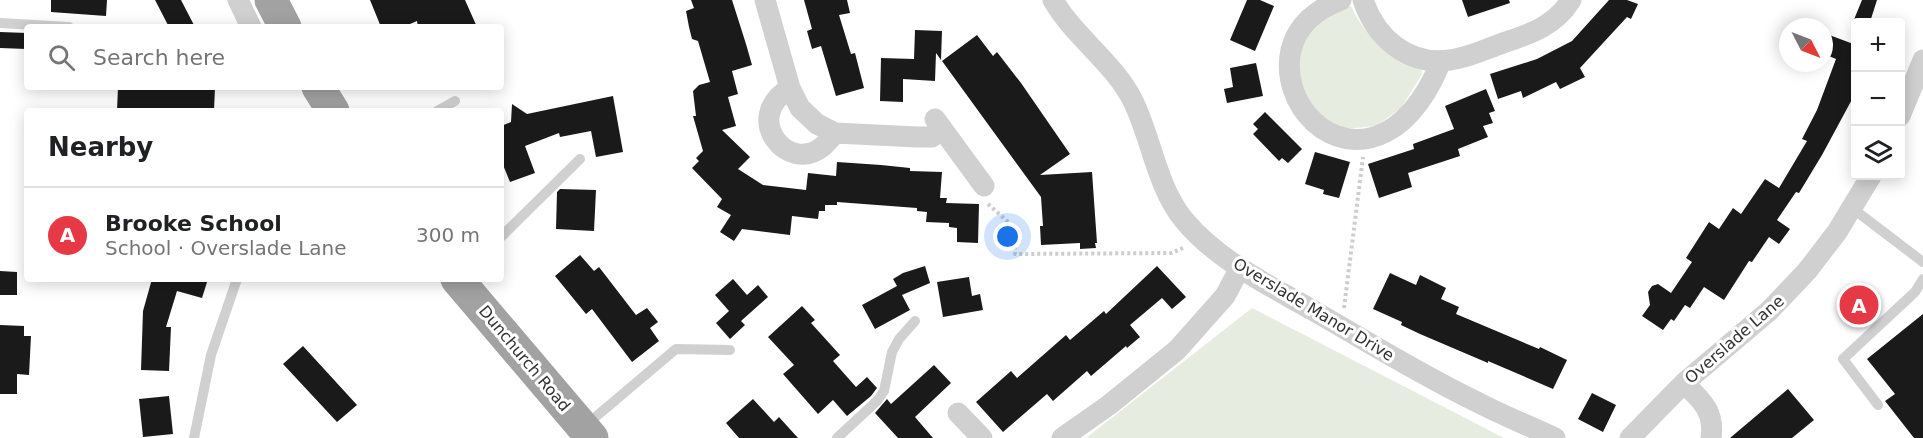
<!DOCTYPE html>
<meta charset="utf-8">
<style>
:root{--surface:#fff;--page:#f2f2f2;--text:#202124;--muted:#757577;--line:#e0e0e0;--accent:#e63946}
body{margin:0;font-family:"DejaVu Sans",sans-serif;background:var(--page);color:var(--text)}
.controls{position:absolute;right:18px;top:18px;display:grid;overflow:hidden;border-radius:6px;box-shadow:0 3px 15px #0003}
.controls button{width:54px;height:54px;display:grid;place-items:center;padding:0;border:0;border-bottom:2px solid var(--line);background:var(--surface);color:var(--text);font:30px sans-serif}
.compass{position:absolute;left:1779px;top:18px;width:54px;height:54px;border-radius:50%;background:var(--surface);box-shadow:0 3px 15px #0003;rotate:132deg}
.you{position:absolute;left:1008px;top:237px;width:21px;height:21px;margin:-15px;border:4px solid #fff;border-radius:50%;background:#1a73e8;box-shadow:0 0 0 9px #1a73e833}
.badge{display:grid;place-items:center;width:39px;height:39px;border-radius:50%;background:var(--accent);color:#fff;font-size:20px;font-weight:700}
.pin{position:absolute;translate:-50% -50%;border:3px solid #fff;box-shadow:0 2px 6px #0006}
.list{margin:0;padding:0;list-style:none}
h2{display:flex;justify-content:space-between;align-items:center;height:78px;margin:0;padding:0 24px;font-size:26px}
h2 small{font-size:20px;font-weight:400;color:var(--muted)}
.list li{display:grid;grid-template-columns:39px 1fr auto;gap:18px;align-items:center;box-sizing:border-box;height:96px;padding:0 24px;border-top:2px solid var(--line)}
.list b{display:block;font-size:22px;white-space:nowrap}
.list p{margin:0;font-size:20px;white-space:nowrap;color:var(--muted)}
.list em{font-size:20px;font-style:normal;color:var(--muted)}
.icon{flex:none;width:33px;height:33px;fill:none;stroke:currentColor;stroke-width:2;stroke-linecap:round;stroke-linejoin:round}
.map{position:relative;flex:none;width:1923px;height:438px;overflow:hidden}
.search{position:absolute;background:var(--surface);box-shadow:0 3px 15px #0003;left:24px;top:24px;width:480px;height:66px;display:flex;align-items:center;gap:15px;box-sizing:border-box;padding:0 21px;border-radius:6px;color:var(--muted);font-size:22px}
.panel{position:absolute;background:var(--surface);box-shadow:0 3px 15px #0003;left:24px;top:108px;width:480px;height:174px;border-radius:6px}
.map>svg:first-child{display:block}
</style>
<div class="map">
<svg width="1923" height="438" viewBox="0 0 1923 438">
<rect width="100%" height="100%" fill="#fff"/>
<path fill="#e6ecdf" d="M1351 6C1368 42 1386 49 1421 66L1422 74 1401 108 1376 126 1345 129 1314 114 1301 95 1296 54 1303 38 1334 10Z
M1252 308 1504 438H1086Z"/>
<path fill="#1a1a1a" d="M51 0H107L106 16 51 12Z
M155 0H181L195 27H169Z
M370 0H465L477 27H418L417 21 403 27H381Z
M691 0H732L746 44 752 65 732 71 738 94 728 97 736 126 722 130 750 157 738 169 763 185 806 190 808 173 836 176 837 162 881 165 910 168V171L942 172 940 198H947L946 203 979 204 978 243 957 242V228L949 227V223L926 222 927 212 917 211V208L837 202V205H825V211H819L818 219 792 216 790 235 742 229 734 241 720 232 731 215 717 207 722 199 692 168 699 161 696 158 703 151 693 116H696L693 91 699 85 710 82 698 41 692 39 689 27 686 11 694 8Z
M804 0H847L850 13 839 15 851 54 855 53 864 88 836 96 821 46 812 49 807 31 812 29Z
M1247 0H1260L1274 6 1255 51 1230 40Z
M1462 0H1509L1510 3 1468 17Z
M1609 0H1627L1638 4 1631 19 1627 17 1580 68 1585 77 1560 89 1556 82 1523 98 1521 91 1498 99 1490 74 1537 59 1572 41Z
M1862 0H1877L1870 22H1853Z
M915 30 942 31 941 60 936 53 935 81 903 79V102L880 101 881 58 914 59Z
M0 32 27 33V49L0 48Z
M1824 33 1856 45V92L1822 155 1799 193 1796 192 1777 220 1790 229 1779 244 1769 237 1752 262 1749 261 1724 300 1704 287 1690 308 1685 305 1674 321 1671 319 1663 330 1642 316 1650 305 1648 292 1652 286 1658 284 1671 293 1692 262 1686 258 1709 222 1719 229 1733 208 1741 214 1765 179 1779 188 1807 141 1802 139 1817 110 1836 59 1824 54Z
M977 35 993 56 997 52 1021 83 1070 154 1040 175 1092 172 1097 243H1095L1096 248 1080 249V243L1041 245 1040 226H1043L1041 197 942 61Z
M1256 63 1263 96 1227 103 1224 89 1233 87 1230 68Z
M118 87H215L214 111H117Z
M1486 89 1495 111 1489 113 1493 123 1483 126 1488 137 1458 149 1460 156 1408 173 1412 187 1379 198 1368 164 1414 149 1413 144 1454 129 1445 106Z
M613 96 623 152 596 157 591 131 560 137 559 133 525 146 535 173 510 182 501 160V126L511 122 512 104 527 114Z
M1265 112 1302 149 1288 163 1282 158 1279 161 1253 134 1258 129 1253 124Z
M1315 152 1350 162 1339 198 1323 194 1324 190 1305 184Z
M560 189 596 190 594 231 556 229 557 192Z
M580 255 594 271 599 267 636 315 647 308 658 322 650 328 659 341 632 362 592 309 586 314 555 276Z
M925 266 930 283 902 295 910 310 875 329 862 305 897 286 893 279 903 273Z
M1157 266 1186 297 1172 309 1162 298 1130 325 1140 337 1127 348 1126 346 1091 376 1087 371 1053 401 1047 394 1003 432 976 402 1011 371 1017 378 1066 335 1070 340 1104 311 1106 314Z
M0 271 17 272V295H0Z
M1390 273 1416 285 1420 275 1446 288 1441 299 1459 307 1456 314 1539 349 1540 347 1567 360 1553 389 1488 361V363L1420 334 1401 325 1402 322 1373 309Z
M969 277 972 296 980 294 983 310 943 317 937 282Z
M152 279H208L202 298 177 291 166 327H171L169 371 141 370 143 311Z
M733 279 747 295 758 285 768 297 741 321 745 325 730 339 716 323 729 311 715 295Z
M802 306 815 320 811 323 840 355 833 361 856 387 867 377 877 388 871 396 847 416 833 400 818 414 783 374 794 365 768 337Z
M1923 314V438H1914L1885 401 1895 394 1867 359Z
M0 325 24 326V336H31L29 375 17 374V394H0Z
M303 346 357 405 337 422 283 364Z
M934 365 951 383 915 417 933 438H898L875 413 887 399 891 404Z
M1788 389 1814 420 1792 438H1730Z
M1592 393 1616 405 1603 432 1578 419Z
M169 396 173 434 143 437 139 399Z
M753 399 774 422 779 417 798 438H739L726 423Z"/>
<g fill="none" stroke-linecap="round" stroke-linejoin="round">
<path stroke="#cdcdcd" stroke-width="4" stroke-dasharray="3 3" stroke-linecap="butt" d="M988 204 1014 227 1015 254 1172 253 1183 248
M1344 308 1363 157"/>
<path stroke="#d0d0d0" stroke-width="10" d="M0 23 69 27
M437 111 455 101
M1852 208 1923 262
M501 237 580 159
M1878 405 1843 359 1915 292 1923 279
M586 425 676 349 730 350
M194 438 211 355 237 279
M837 438 877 401 884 391 892 352 899 339 915 321"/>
<path stroke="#d0d0d0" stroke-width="21" d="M238 0 251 27
M765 0 790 88 800 108 817 124 835 133 917 137H932L942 128
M1053 0C1075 38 1115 63 1134 103 1152 141 1157 187 1184 220 1218 261 1269 285 1314 311 1368 342 1421 375 1477 402 1502 415 1529 426 1555 438
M1341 0C1317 9 1297 25 1291 50 1279 104 1332 160 1386 132 1412 119 1431 87 1441 61
M1363 0C1376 38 1408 66 1450 60 1468 58 1486 49 1503 43 1530 34 1555 26 1571 0
M790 88C741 118 788 174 822 147 827 143 831 138 835 133
M1900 116 1923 60
M935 119 984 186
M1684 383C1701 400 1715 411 1711 438
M958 413 982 438
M1062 438 1109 405 1177 350 1225 296 1240 268
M1630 438 1684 383 1769 311 1807 271 1837 232 1871 176"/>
<path stroke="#a2a2a2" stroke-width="33" d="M271 0 285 27
M318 87 333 111
M457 279 592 438"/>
</g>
<g text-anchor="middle" stroke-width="6" stroke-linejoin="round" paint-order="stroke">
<g font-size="16" fill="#333" stroke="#fff">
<text transform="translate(1314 309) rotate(31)" y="6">Overslade Manor Drive</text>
<text transform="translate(1734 339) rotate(-41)" y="6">Overslade Lane</text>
<text transform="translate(525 358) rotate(50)" y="6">Dunchurch Road</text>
</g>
</g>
</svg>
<div class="controls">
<button>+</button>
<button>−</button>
<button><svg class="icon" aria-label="layers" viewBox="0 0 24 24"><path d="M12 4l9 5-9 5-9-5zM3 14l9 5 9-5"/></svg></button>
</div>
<svg class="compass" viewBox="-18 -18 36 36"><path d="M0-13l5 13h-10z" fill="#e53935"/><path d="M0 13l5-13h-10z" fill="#757577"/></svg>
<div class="you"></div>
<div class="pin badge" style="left:1859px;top:305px">A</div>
<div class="search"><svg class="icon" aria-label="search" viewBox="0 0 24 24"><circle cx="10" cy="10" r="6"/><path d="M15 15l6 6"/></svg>Search here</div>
<section class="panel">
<h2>Nearby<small></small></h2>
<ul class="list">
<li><span class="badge">A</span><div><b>Brooke School</b><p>School · Overslade Lane</p></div><em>300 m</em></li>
</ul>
</section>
</div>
